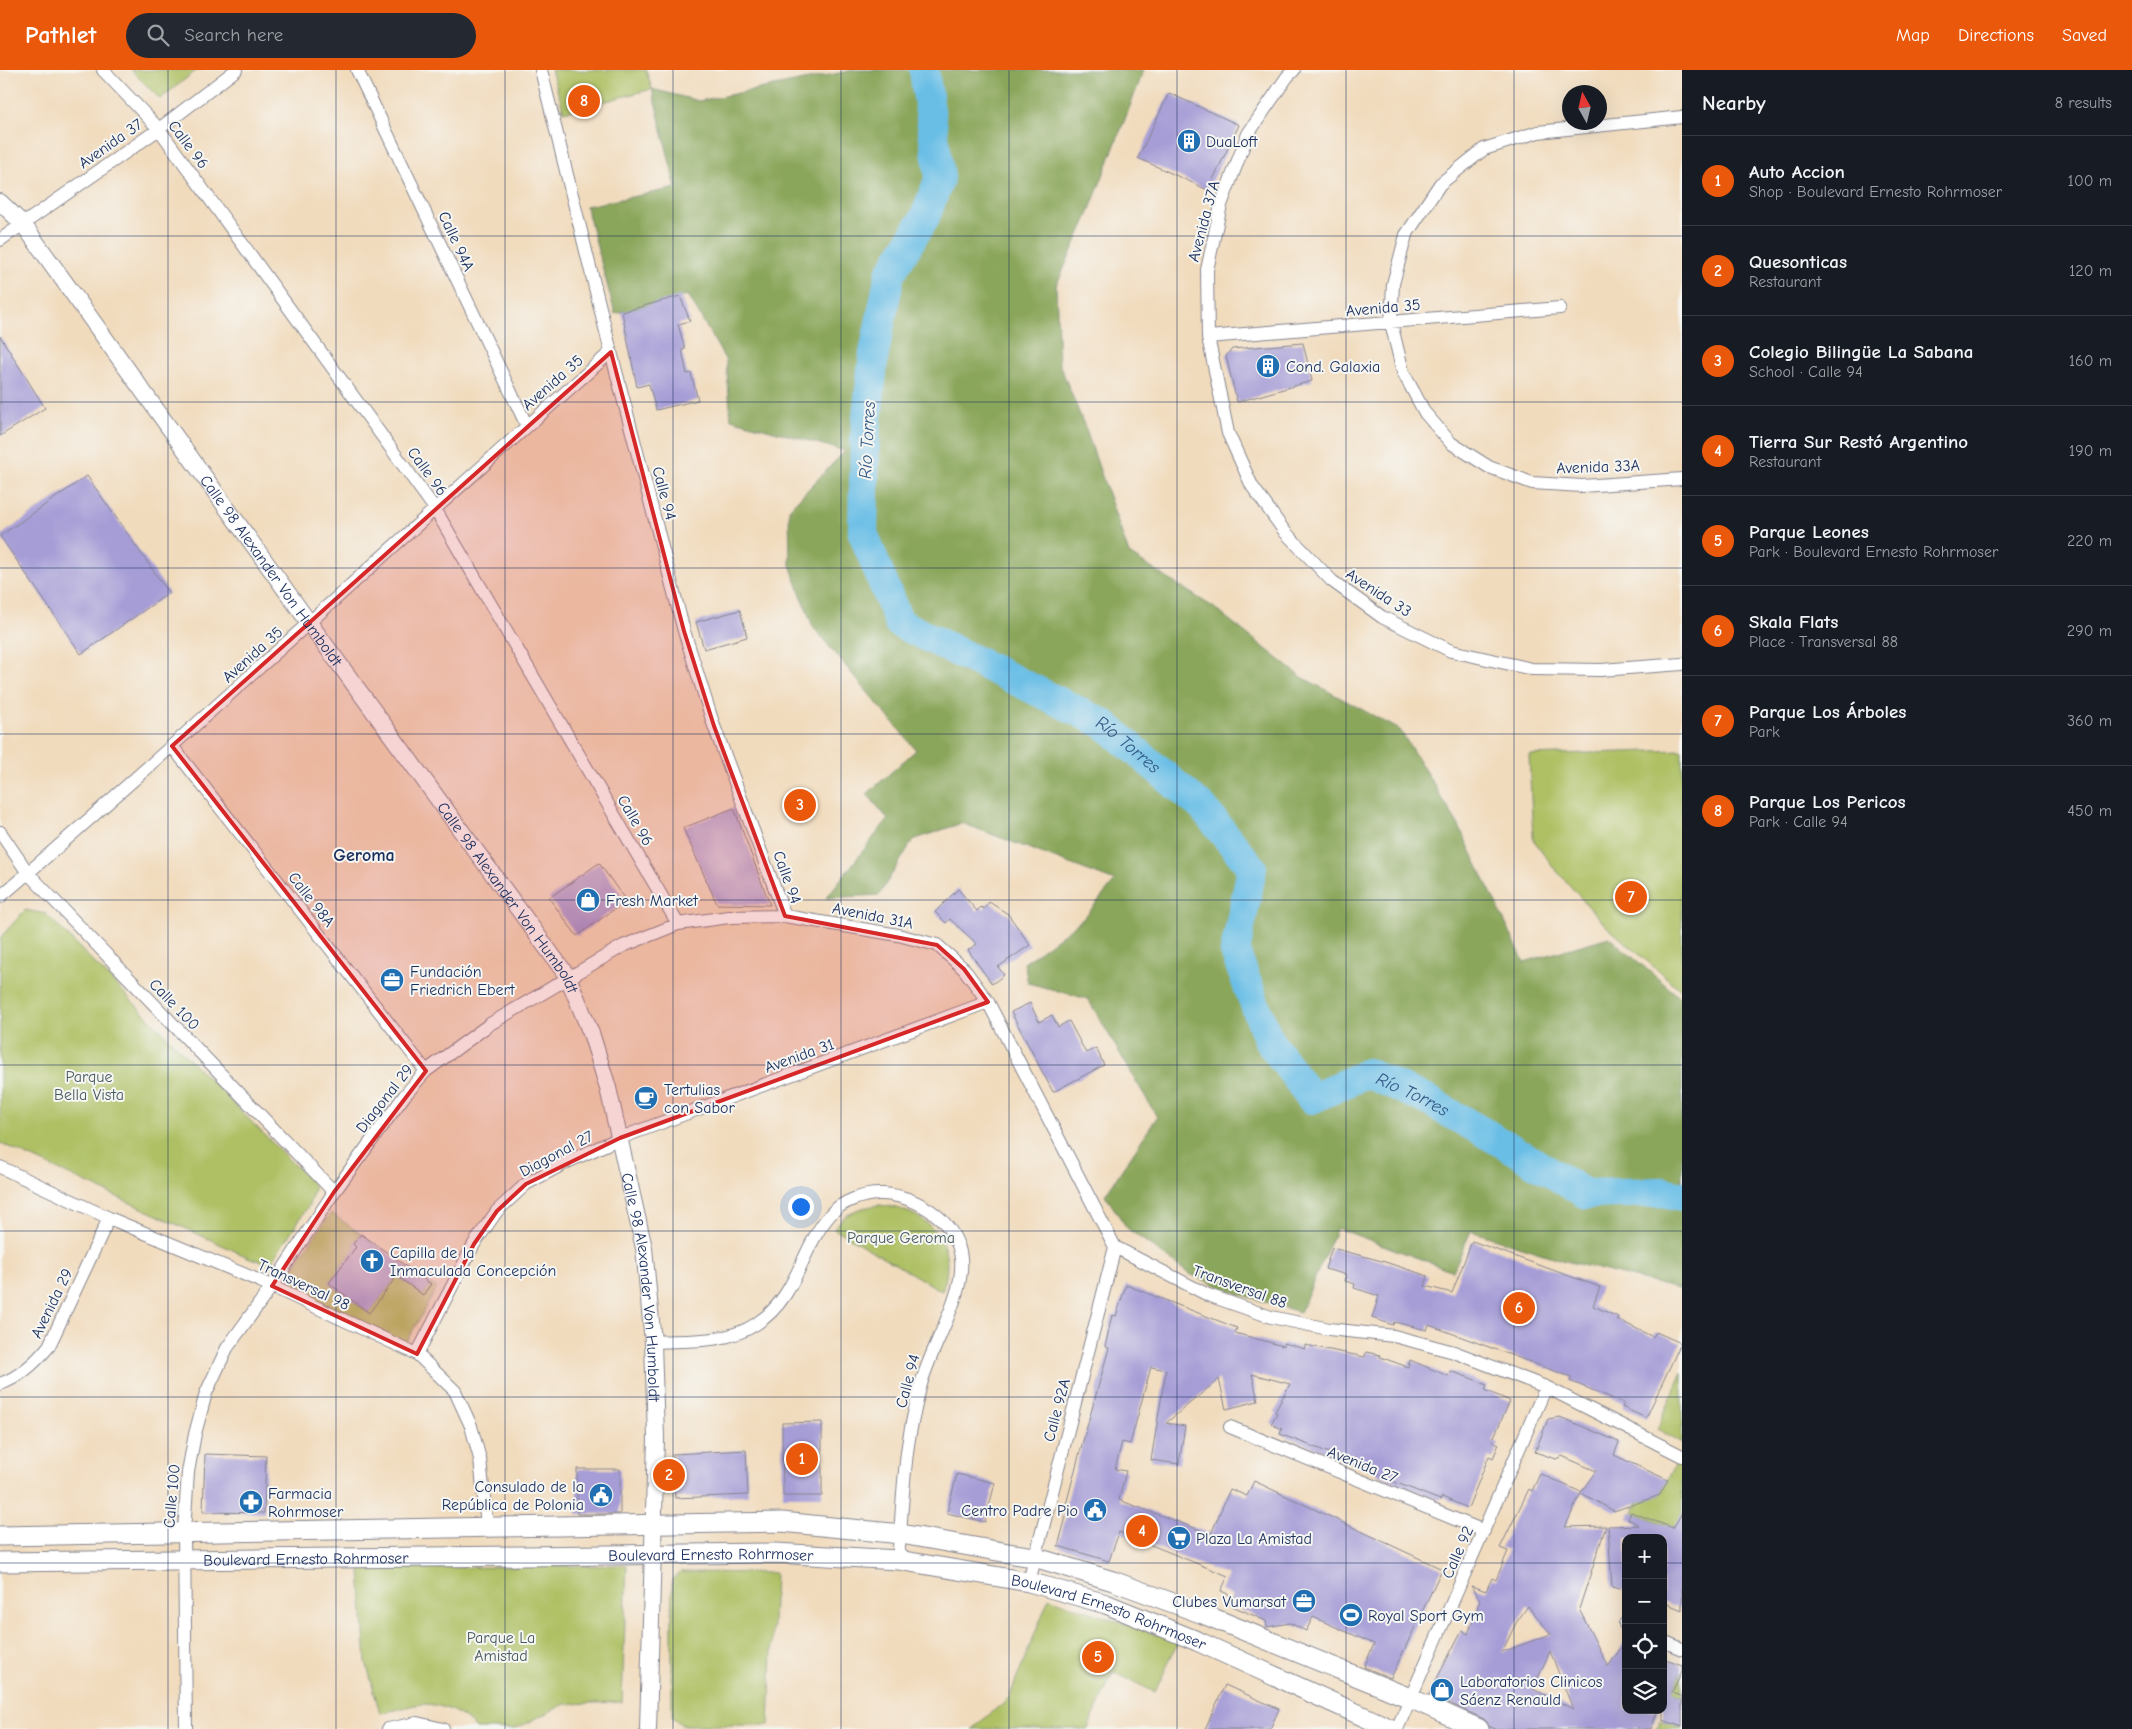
<!DOCTYPE html>
<meta charset="utf-8">
<style>
:root{--surface:#171b24;--page:#242831;--text:#f1f3f6;--muted:#9ea1a6;--line:#363941;--accent:#ea580c}
body{margin:0;font-family:"Comic Neue",sans-serif;background:var(--page);color:var(--text)}
.controls{position:absolute;right:15px;bottom:15px;display:grid;overflow:hidden;border-radius:10px;box-shadow:0 5px 20px #0002}
.controls button{width:45px;height:45px;display:grid;place-items:center;padding:0;border:0;border-bottom:1px solid var(--line);background:var(--surface);color:var(--text);font:25px sans-serif}
.compass{position:absolute;left:1562px;top:15px;width:45px;height:45px;border-radius:50%;background:var(--surface);box-shadow:0 5px 20px #0002;rotate:352deg}
.you{position:absolute;left:800px;top:1136px;width:18px;height:18px;margin:-12px;border:4px solid #fff;border-radius:50%;background:#1a73e8;box-shadow:0 0 0 8px #1a73e833}
.badge{display:grid;place-items:center;width:32px;height:32px;border-radius:50%;background:var(--accent);color:#fff;font-size:16px;font-weight:700}
.pin{position:absolute;translate:-50% -50%;border:2px solid #fff;box-shadow:0 1px 5px #0006}
.list{margin:0;padding:0;list-style:none}
h2{display:flex;justify-content:space-between;align-items:center;height:65px;margin:0;padding:0 20px;font-size:21px}
h2 small{font-size:16px;font-weight:400;color:var(--muted)}
.list li{display:grid;grid-template-columns:32px 1fr auto;gap:15px;align-items:center;box-sizing:border-box;height:90px;padding:0 20px;border-top:1px solid var(--line)}
.list b{display:block;font-size:19px;white-space:nowrap}
.list p{margin:0;font-size:16px;white-space:nowrap;color:var(--muted)}
.list em{font-size:16px;font-style:normal;color:var(--muted)}
.icon{flex:none;width:28px;height:28px;fill:none;stroke:currentColor;stroke-width:2;stroke-linecap:round;stroke-linejoin:round}
.map{position:relative;flex:none;width:1682px;height:1659px;overflow:hidden}
header{display:flex;align-items:center;gap:30px;box-sizing:border-box;height:70px;padding:0 25px;background:var(--accent);color:#fff}
header strong{font-size:24px}
nav{display:flex;gap:28px;margin-inline-start:auto;font-size:18px}
.search{width:350px;height:45px;background:var(--page);display:flex;align-items:center;gap:12px;box-sizing:border-box;padding:0 18px;border-radius:28px;color:var(--muted);font-size:19px}
main{display:flex}
aside{flex:1;background:var(--surface)}
.map>svg:first-child{display:block}
</style>
<header>
<strong>Pathlet</strong>
<div class="search"><svg class="icon" aria-label="search" viewBox="0 0 24 24"><circle cx="10" cy="10" r="6"/><path d="M15 15l6 6"/></svg>Search here</div>
<nav><a>Map</a><a>Directions</a><a>Saved</a></nav>
</header>
<main>
<div class="map">
<svg width="1682" height="1659" viewBox="0 0 1682 1659">
<rect width="100%" height="100%" fill="#f6f6f2"/>
<filter id="ink" filterUnits="userSpaceOnUse"><feTurbulence type="fractalNoise" baseFrequency=".02" numOctaves="2"/><feDisplacementMap in="SourceGraphic" scale="10" xChannelSelector="R" yChannelSelector="G"/><feConvolveMatrix kernelMatrix="1 2 1 2 8 2 1 2 1" color-interpolation-filters="sRGB"/></filter>
<filter id="wash" filterUnits="userSpaceOnUse"><feTurbulence type="fractalNoise" baseFrequency=".0096" numOctaves="4" result="noise"/><feDisplacementMap in="SourceGraphic" scale="20" xChannelSelector="R" yChannelSelector="G"/><feGaussianBlur stdDeviation="1.12" result="paint"/><feColorMatrix in="noise" values="0 0 0 0 0 0 0 0 0 0 0 0 0 0 0 0 0 1.4 0 .05"/><feComposite in="paint" operator="in"/></filter>
<g filter="url(#wash)">
<rect width="100%" height="100%" fill="#f1dbbd"/>
<path fill="#aec064" stroke="#647861" d="M131 0H197L160 29Z
M551 0H646L652 19 564 42Z
M1682 680V921L1606 856 1554 798 1533 769 1529 685Z
M25 840 46 844 315 1116 309 1135 270 1194 250 1188 0 1073V868Z
M879 1135C927 1140 960 1172 942 1221L834 1159C846 1141 859 1138 879 1135Z
M331 1143 361 1164 353 1174 356 1177 329 1213 369 1243 397 1206 423 1225 431 1214 437 1218 405 1274 281 1214Z
M1682 1302V1373L1657 1359Z
M1678 1389 1682 1392V1460L1633 1443 1639 1432 1660 1425Z
M627 1495 622 1632 565 1634 515 1659H476C465 1644 442 1634 423 1634 410 1635 394 1641 380 1643L366 1592 360 1499Z
M681 1502 775 1503 769 1655H682L672 1647V1509Z
M1049 1528 1178 1572 1155 1622 1113 1602 1088 1659H972L1009 1628Z
M1682 1601V1627L1672 1622Z
M1660 1649 1682 1657V1659H1657Z"/>
<path fill="#8aa65a" stroke="#526a5c" d="M854 0H1144L1087 147 1056 216 1059 293 1085 357 1129 484 1213 537 1300 606 1400 660 1458 754 1524 892 1609 867 1682 929V1220L1562 1190 1471 1161 1453 1201 1337 1158 1300 1242 1238 1224 1189 1204 1127 1158 1105 1125 1157 1047 1088 929 1028 913 1024 893 1083 849 1115 811 962 753 913 770 879 825 826 828 888 749 867 724 916 680 813 557 790 495 789 439 845 381 731 349 726 291 688 225 615 244 586 136 676 118 652 19 699 31Z"/>
<g fill="none" stroke-linecap="round" stroke-linejoin="round">
<path stroke="#69bee6" stroke-width="30" id="s1" d="M924 0 940 107 925 147 890 204 874 284 865 366 863 463 899 553 1104 654 1202 737 1252 798 1235 882 1269 971 1312 1029 1367 1003 1425 1029 1506 1075 1586 1124 1663 1122 1682 1126"/>
</g>
<g id="blocks">
<path fill="#a69dd6" fill-rule="evenodd" d="M1169 23 1239 55 1208 120 1138 88Z
M680 226 690 251 678 254 685 279 682 280 687 304 691 303 698 330 656 340 649 314 637 317 622 242Z
M0 266 45 338 0 366Z
M1303 273 1312 311 1237 332 1226 286 1232 279Z
M87 406 169 523 81 584 0 466Z
M740 540 747 567 704 579 696 552Z
M734 738 770 835 717 834 683 758Z
M599 793 626 831 577 866 549 828Z
M958 819 977 841 981 837 984 839 989 832 1008 844 1030 875 998 897 1004 905 992 914 968 880 977 874 950 849 946 853 935 842Z
M1030 933 1039 952 1052 945 1058 957 1069 951 1086 983 1096 978 1104 995 1053 1022 1011 942Z
M361 1164 431 1214 423 1225 397 1206 369 1243 329 1213 356 1177 353 1174Z
M1472 1171 1600 1217 1593 1236 1618 1247 1617 1249 1653 1267 1656 1262 1681 1273 1646 1348 1622 1337 1624 1333 1570 1311 1571 1307 1429 1255 1427 1260 1394 1252 1393 1255 1372 1248 1379 1226 1354 1218 1355 1214 1345 1211 1347 1205 1325 1199 1332 1178 1382 1191 1428 1206 1425 1216 1452 1223Z
M1126 1215 1237 1258 1235 1263 1283 1276 1284 1273 1305 1279V1275L1365 1287 1366 1282 1380 1285V1287L1408 1297 1410 1290 1448 1306 1450 1301 1470 1308 1487 1315 1485 1320 1510 1331 1492 1371 1499 1374 1493 1388 1489 1386 1468 1438 1442 1427 1440 1430 1397 1413 1343 1388 1280 1364 1282 1359 1271 1354 1277 1343 1275 1342 1290 1314 1252 1304 1258 1331 1226 1339 1219 1309 1166 1353 1185 1356 1179 1394 1151 1390 1166 1300 1151 1297 1130 1374 1122 1372 1115 1399 1126 1401 1119 1430 1211 1464 1230 1419 1247 1426 1254 1411 1442 1499 1391 1608 1364 1597 1374 1574 1313 1547 1306 1561 1290 1553 1267 1557 1266 1551 1228 1534 1232 1526 1221 1521 1228 1506 1119 1462 1109 1491 1058 1476 1066 1447 1063 1446 1078 1389 1109 1278 1105 1277 1112 1245 1116 1246Z
M1560 1347 1619 1372 1614 1385 1668 1410 1660 1425 1614 1441 1581 1423 1565 1457 1606 1456 1579 1539 1608 1597 1626 1570V1640H1658L1651 1659H1496L1490 1656 1484 1649 1429 1624 1462 1560 1468 1564 1480 1530 1471 1516 1486 1521 1492 1508 1496 1510 1508 1481 1500 1478 1529 1419 1532 1421 1540 1404 1581 1422 1596 1401 1562 1386 1556 1389 1535 1382 1548 1349ZM1528 1536 1551 1564 1502 1582 1516 1553ZM1550 1581 1573 1639 1533 1619Z
M822 1352V1426H783L782 1353Z
M746 1380 748 1425 675 1428 673 1384Z
M205 1384 266 1386 264 1443 203 1442Z
M577 1399H620V1444H577Z
M957 1404 995 1413 985 1452 947 1443Z
M1631 1442 1673 1458 1682 1443V1540L1663 1532V1468H1626V1521L1612 1517 1608 1456 1639 1455 1628 1449Z
M1663 1588 1682 1595V1601L1672 1622 1682 1627V1657L1663 1650Z
M1225 1615 1279 1639 1270 1659H1205Z"/>
</g>
</g>
<g filter="url(#ink)">
<use href="#blocks" fill-opacity="0" stroke="#86858e" stroke-width="1"/>
<g fill="none" stroke-linecap="round" stroke-linejoin="round">
<g stroke="#86858e" stroke-width="14">
<path id="minor" d="M103 0 159 59 435 439 678 854
M357 0 527 356
M541 0 611 282 684 561 714 656 785 846
M1294 0 1287 7 1248 64 1221 135 1207 200 1208 267 1228 363 1252 416 1285 462 1332 511 1382 547 1451 581 1532 599 1601 600 1682 594
M1682 47 1538 62 1484 79 1440 114 1406 165 1393 214 1391 253 1403 302 1425 343 1451 373 1489 397 1532 413 1582 416 1682 409
M0 170 159 59 236 0
M1208 267 1560 238
M172 676 426 1001
M0 762 28 803 334 1122
M0 827C207 649 406 462 611 282
M0 1097 109 1148 260 1211 417 1284 455 1321 471 1356 480 1389 487 1456
M653 1272C688 1270 726 1274 756 1254 798 1227 800 1180 829 1146 841 1131 865 1123 883 1124 903 1125 919 1132 935 1144 948 1154 960 1172 961 1189 965 1227 929 1279 920 1318 914 1342 908 1367 906 1392 902 1425 901 1458 898 1490
M417 1284 474 1174 497 1141 526 1114 567 1092 620 1068 988 932
M0 1314C20 1307 36 1292 49 1276L109 1148
M1230 1357 1484 1461
M1029 1512 1115 1177
M1625 1554H1626
M1663 1571 1682 1579
M186 1659 184 1462 188 1402 195 1364 206 1323 227 1278 272 1216 334 1122 405 1025 426 1001 490 954 623 876 678 854 729 847 785 846 898 865 937 875 964 899 988 932 1115 1177 1208 1225 1271 1247 1329 1259 1394 1266 1454 1282 1546 1317 1682 1386
M388 1659 417 1653 443 1659
M1397 1659 1546 1317"/>
</g>
<g stroke="#86858e" stroke-width="18">
<g id="tertiary">
<path id="s2" d="M0 132 23 154 310 554 568 907 592 966 608 1018 644 1178 653 1272 656 1368 648 1659"/>
</g>
</g>
<g stroke="#86858e" stroke-width="21">
<g id="secondary">
<path d="M0 1466 782 1452 901 1464 1014 1484 1034 1487 1113 1511 1203 1544 1410 1628 1479 1659"/>
<path id="s3" d="M0 1492 775 1483 898 1490 1029 1512 1106 1534 1197 1571 1391 1659"/>
</g>
</g>
<use href="#minor" stroke="#fff" stroke-width="12"/>
<use href="#tertiary" stroke="#fff" stroke-width="16"/>
<use href="#secondary" stroke="#fff" stroke-width="19"/>
</g>
</g>
<path fill="#d62828" fill-opacity="0.2" stroke="#d62828" stroke-width="4" stroke-linejoin="round" d="M611 282 684 561 714 656 785 846 937 875 964 899 988 932 620 1068 526 1114 497 1141 474 1174 417 1284 272 1216 334 1122 426 1001 172 676Z"/>
<path fill="none" stroke="#1b2f5e" stroke-width="1" stroke-opacity="0.55" d="M168 0V1659M336 0V1659M505 0V1659M673 0V1659M841 0V1659M1009 0V1659M1177 0V1659M1346 0V1659M1514 0V1659M0 166H1682M0 332H1682M0 498H1682M0 664H1682M0 830H1682M0 995H1682M0 1161H1682M0 1327H1682M0 1493H1626M1663 1493H1682"/>
<defs>
<g id="building-disc" transform="scale(1.25)"><circle r="9.5" fill="#1f6fb2" stroke="#f6f6f2"/><path d="M-4-6H4V6H1V3H-1V6H-4ZM-2.5-4.3h1.7v1.8h-1.7ZM.8-4.3h1.7v1.8H.8ZM-2.5-1h1.7V.8h-1.7ZM.8-1h1.7V.8H.8Z" fill="#fff"/></g>
<g id="shop-disc" transform="scale(1.25)"><circle r="9.5" fill="#1f6fb2" stroke="#f6f6f2"/><path d="M-5-2.5h2.3a2.7 3.5 0 0 1 5.4 0H5L5.5 6h-11ZM-1.5-2.5h3a1.5 2.3 0 0 0-3 0Z" fill="#fff"/></g>
<g id="office-disc" transform="scale(1.25)"><circle r="9.5" fill="#1f6fb2" stroke="#f6f6f2"/><path d="M-6-3h4V-5.5h4V-3h4V5H-6ZM-1-4.5V-3h2v-1.5ZM-6 0V1H6V0Z" fill="#fff"/></g>
<g id="cafe-disc" transform="scale(1.25)"><circle r="9.5" fill="#1f6fb2" stroke="#f6f6f2"/><path d="M-5.5-4.5H6V0H3Q3 3.5 0 3.5H-2.5Q-5.5 3.5-5.5 0ZM3-3.2v2h1.7v-2ZM-6 4.5H4V6H-6Z" fill="#fff"/></g>
<g id="church-disc" transform="scale(1.25)"><circle r="9.5" fill="#1f6fb2" stroke="#f6f6f2"/><path d="M-1.2-6h2.4v3.5h3.3v2.4h-3.3V6h-2.4V-.1h-3.3v-2.4h3.3Z" fill="#fff"/></g>
<g id="civic-disc" transform="scale(1.25)"><circle r="9.5" fill="#1f6fb2" stroke="#f6f6f2"/><path d="M-.6-6.5H3V-4.5H.6V-3L4-1V1h2V6H-6V1h2V-1L-.6-3ZM-1.2 2.5V6h2.4V2.5Z" fill="#fff"/></g>
<g id="pharmacy-disc" transform="scale(1.25)"><circle r="9.5" fill="#1f6fb2" stroke="#f6f6f2"/><path d="M-2-6h4v4h4v4h-4v4h-4v-4h-4v-4h4Z" fill="#fff"/></g>
<g id="supermarket-disc" transform="scale(1.25)"><circle r="9.5" fill="#1f6fb2" stroke="#f6f6f2"/><path d="M-6-5.5h2.5l.6 2H6L4.5 2H-2.5L-4.4-4H-6ZM-1.5 3.2a1.3 1.3 0 1 0 .1 0ZM3 3.2a1.3 1.3 0 1 0 .1 0Z" fill="#fff"/></g>
<g id="stadium-disc" transform="scale(1.25)"><circle r="9.5" fill="#1f6fb2" stroke="#f6f6f2"/><path d="M0-5a6.5 5 0 1 0 0 10a6.5 5 0 1 0 0-10ZM-3.5-1.8h7v3.6h-7Z" fill="#fff"/></g>
</defs>
<g fill-rule="evenodd">
<use href="#building-disc" x="1189" y="71"/>
<use href="#building-disc" x="1268" y="296"/>
<use href="#shop-disc" x="588" y="830"/>
<use href="#office-disc" x="392" y="910"/>
<use href="#cafe-disc" x="646" y="1028"/>
<use href="#church-disc" x="372" y="1191"/>
<use href="#civic-disc" x="601" y="1425"/>
<use href="#pharmacy-disc" x="251" y="1432"/>
<use href="#civic-disc" x="1095" y="1440"/>
<use href="#supermarket-disc" x="1179" y="1468"/>
<use href="#office-disc" x="1304" y="1531"/>
<use href="#stadium-disc" x="1351" y="1545"/>
<use href="#shop-disc" x="1442" y="1620"/>
</g>
<g text-anchor="middle" stroke-width="4" stroke-linejoin="round" paint-order="stroke">
<g font-size="16" fill="#1b2f5e" stroke="#f6f6f2" text-anchor="start">
<text x="1206" y="77">DuaLoft</text>
<text x="1286" y="302">Cond. Galaxia</text>
<text x="606" y="836">Fresh Market</text>
<text x="410" y="907">Fundación<tspan x="410" dy="18">Friedrich Ebert</tspan></text>
<text x="664" y="1025">Tertulias<tspan x="664" dy="18">con Sabor</tspan></text>
<text x="390" y="1188">Capilla de la<tspan x="390" dy="18">Inmaculada Concepción</tspan></text>
<text x="584" y="1422" text-anchor="end">Consulado de la<tspan x="584" dy="18">República de Polonia</tspan></text>
<text x="268" y="1429">Farmacia<tspan x="268" dy="18">Rohrmoser</tspan></text>
<text x="1078" y="1446" text-anchor="end">Centro Padre Pio</text>
<text x="1196" y="1474">Plaza La Amistad</text>
<text x="1286" y="1537" text-anchor="end">Clubes Vumarsat</text>
<text x="1368" y="1551">Royal Sport Gym</text>
<text x="1460" y="1617">Laboratorios Clinicos<tspan x="1460" dy="18">Sáenz Renauld</tspan></text>
</g>
<g font-size="16" fill="#1b2f5e" stroke="#f6f6f2">
<text transform="translate(110 73) rotate(-35)" y="6">Avenida 37</text>
<text transform="translate(189 74) rotate(53)" y="6">Calle 96</text>
<text transform="translate(1203 151) rotate(-75)" y="6">Avenida 37A</text>
<text transform="translate(457 171) rotate(65)" y="6">Calle 94A</text>
<text transform="translate(1383 237) rotate(-5)" y="6">Avenida 35</text>
<text transform="translate(552 312) rotate(-41)" y="6">Avenida 35</text>
<text transform="translate(1598 396) rotate(-2)" y="6">Avenida 33A</text>
<text transform="translate(428 401) rotate(54)" y="6">Calle 96</text>
<text transform="translate(665 423) rotate(75)" y="6">Calle 94</text>
<text dy="6" stroke="none"><textPath href="#s2" startOffset="458">Calle 98 Alexander Von Humboldt</textPath></text>
<text transform="translate(1379 522) rotate(33)" y="6">Avenida 33</text>
<text transform="translate(252 584) rotate(-42)" y="6">Avenida 35</text>
<text transform="translate(636 750) rotate(60)" y="6">Calle 96</text>
<text transform="translate(788 807) rotate(70)" y="6">Calle 94</text>
<text transform="translate(312 829) rotate(52)" y="6">Calle 98A</text>
<text dy="6" stroke="none"><textPath href="#s2" startOffset="862">Calle 98 Alexander Von Humboldt</textPath></text>
<text transform="translate(873 845) rotate(11)" y="6">Avenida 31A</text>
<text transform="translate(175 934) rotate(46)" y="6">Calle 100</text>
<text transform="translate(799 985) rotate(-20)" y="6">Avenida 31</text>
<text transform="translate(384 1028) rotate(-52)" y="6">Diagonal 29</text>
<text transform="translate(556 1083) rotate(-28)" y="6">Diagonal 27</text>
<text transform="translate(304 1214) rotate(25)" y="6">Transversal 98</text>
<text transform="translate(1240 1216) rotate(20)" y="6">Transversal 88</text>
<text dy="6" stroke="none"><textPath href="#s2" startOffset="1282">Calle 98 Alexander Von Humboldt</textPath></text>
<text transform="translate(51 1233) rotate(-64)" y="6">Avenida 29</text>
<text transform="translate(907 1311) rotate(-75)" y="6">Calle 94</text>
<text transform="translate(1056 1340) rotate(-75)" y="6">Calle 92A</text>
<text transform="translate(1363 1394) rotate(22)" y="6">Avenida 27</text>
<text transform="translate(171 1426) rotate(-85)" y="6">Calle 100</text>
<text transform="translate(1457 1482) rotate(-66)" y="6">Calle 92</text>
<text dy="6" stroke="none"><textPath href="#s3" startOffset="711">Boulevard Ernesto Rohrmoser</textPath></text>
<text dy="6" stroke="none"><textPath href="#s3" startOffset="306">Boulevard Ernesto Rohrmoser</textPath></text>
<text dy="6" stroke="none"><textPath href="#s3" startOffset="1116">Boulevard Ernesto Rohrmoser</textPath></text>
</g>
<g font-size="16" fill="#475a60" stroke="#f6f6f2">
<text x="89" y="1012">Parque<tspan x="89" dy="18">Bella Vista</tspan></text>
<text x="901" y="1173">Parque Geroma</text>
<text x="501" y="1573">Parque La<tspan x="501" dy="18">Amistad</tspan></text>
</g>
<g font-size="18" font-style="italic" fill="#325a87" stroke="#f6f6f2">
<text transform="translate(867 370) rotate(-87)" y="6">Río Torres</text>
<text dy="6" stroke="none"><textPath href="#s1" startOffset="836">Río Torres</textPath></text>
<text dy="6" stroke="none"><textPath href="#s1" startOffset="1376">Río Torres</textPath></text>
</g>
<g font-size="18" font-weight="bold" fill="#1b2f5e" stroke="#f6f6f2">
<text x="364" y="791">Geroma</text>
</g>
</g>
</svg>
<div class="controls">
<button>+</button>
<button>−</button>
<button><svg class="icon" aria-label="locate" viewBox="0 0 24 24"><circle cx="12" cy="12" r="6"/><path d="M12 2v4M12 18v4M2 12h4M18 12h4"/></svg></button>
<button><svg class="icon" aria-label="layers" viewBox="0 0 24 24"><path d="M12 4l9 5-9 5-9-5zM3 14l9 5 9-5"/></svg></button>
</div>
<svg class="compass" viewBox="-18 -18 36 36"><path d="M0-13l5 13h-10z" fill="#e53935"/><path d="M0 13l5-13h-10z" fill="#9ea1a6"/></svg>
<div class="you"></div>
<div class="pin badge" style="left:802px;top:1389px">1</div>
<div class="pin badge" style="left:669px;top:1405px">2</div>
<div class="pin badge" style="left:800px;top:735px">3</div>
<div class="pin badge" style="left:1142px;top:1461px">4</div>
<div class="pin badge" style="left:1098px;top:1587px">5</div>
<div class="pin badge" style="left:1519px;top:1238px">6</div>
<div class="pin badge" style="left:1631px;top:827px">7</div>
<div class="pin badge" style="left:584px;top:31px">8</div>
</div>
<aside>
<h2>Nearby<small>8 results</small></h2>
<ul class="list">
<li><span class="badge">1</span><div><b>Auto Accion</b><p>Shop · Boulevard Ernesto Rohrmoser</p></div><em>100 m</em></li>
<li><span class="badge">2</span><div><b>Quesonticas</b><p>Restaurant</p></div><em>120 m</em></li>
<li><span class="badge">3</span><div><b>Colegio Bilingüe La Sabana</b><p>School · Calle 94</p></div><em>160 m</em></li>
<li><span class="badge">4</span><div><b>Tierra Sur Restó Argentino</b><p>Restaurant</p></div><em>190 m</em></li>
<li><span class="badge">5</span><div><b>Parque Leones</b><p>Park · Boulevard Ernesto Rohrmoser</p></div><em>220 m</em></li>
<li><span class="badge">6</span><div><b>Skala Flats</b><p>Place · Transversal 88</p></div><em>290 m</em></li>
<li><span class="badge">7</span><div><b>Parque Los Árboles</b><p>Park</p></div><em>360 m</em></li>
<li><span class="badge">8</span><div><b>Parque Los Pericos</b><p>Park · Calle 94</p></div><em>450 m</em></li>
</ul>
</aside>
</main>
